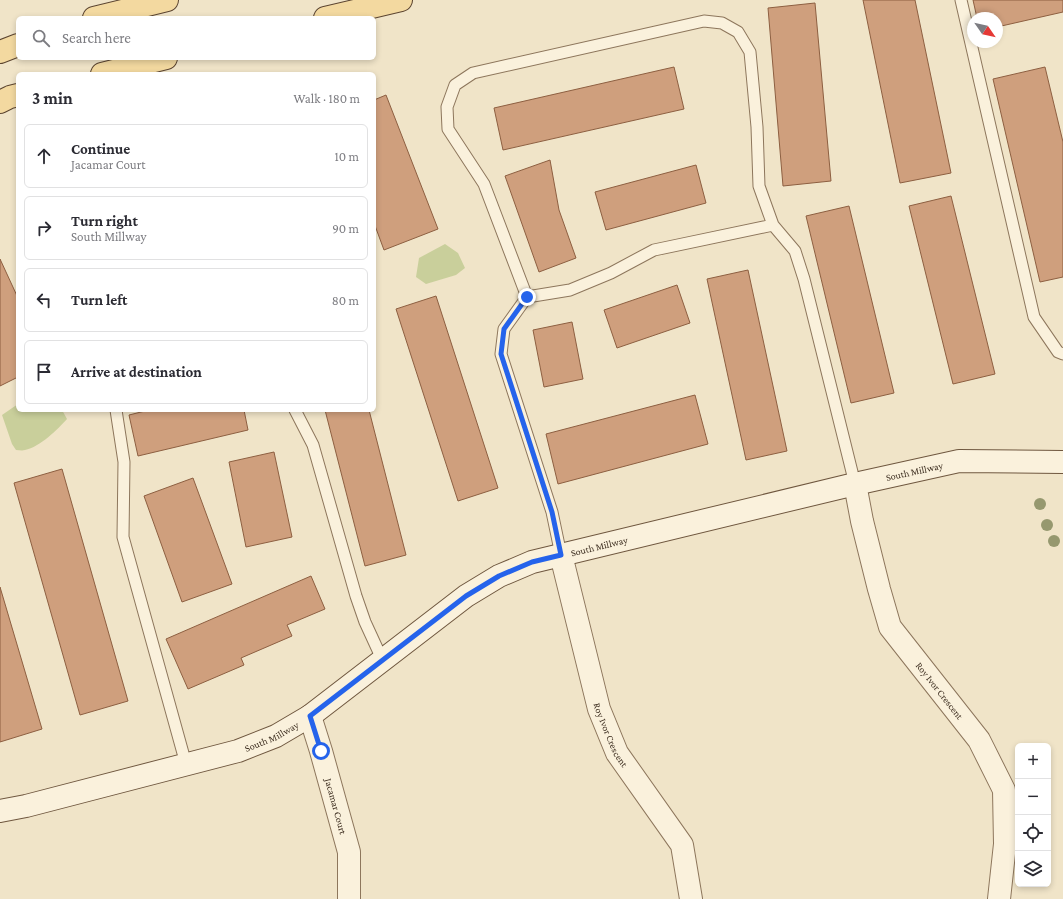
<!DOCTYPE html>
<meta charset="utf-8">
<style>
:root{--surface:#fff;--page:#f2f2f3;--text:#2b2b33;--muted:#7c7c81;--line:#e1e1e2}
body{margin:0;font-family:"Crimson Pro",serif;background:var(--page);color:var(--text)}
.controls{position:absolute;right:12px;bottom:12px;display:grid;overflow:hidden;border-radius:6px;box-shadow:0 2px 6px #0003}
.controls button{width:36px;height:36px;display:grid;place-items:center;padding:0;border:0;border-bottom:1px solid var(--line);background:var(--surface);color:var(--text);font:20px sans-serif}
.compass{position:absolute;left:967px;top:12px;width:36px;height:36px;border-radius:50%;background:var(--surface);box-shadow:0 2px 6px #0003;rotate:124deg}
.stop{position:absolute;width:12px;height:12px;margin:-9px;border:3px solid #2563eb;border-radius:50%;background:#fff}
.stop.end{background:#2563eb;border-color:#fff;box-shadow:0 1px 4px #0008}
.list{margin:0;padding:0;list-style:none}
h2{display:flex;justify-content:space-between;align-items:center;height:52px;margin:0;padding:0 16px;font-size:17px}
h2 small{font-size:13px;font-weight:400;color:var(--muted)}
.list li{display:grid;grid-template-columns:26px 1fr auto;gap:12px;align-items:center;box-sizing:border-box;height:64px;margin:0 8px 8px;padding:0 8px;border:1px solid var(--line);border-radius:6px}
.list b{display:block;font-size:15px;white-space:nowrap}
.list p{margin:0;font-size:13px;white-space:nowrap;color:var(--muted)}
.list em{font-size:13px;font-style:normal;color:var(--muted)}
.icon{flex:none;width:22px;height:22px;fill:none;stroke:currentColor;stroke-width:2;stroke-linecap:round;stroke-linejoin:round}
.map{position:relative;flex:none;width:1063px;height:899px;overflow:hidden}
.search{position:absolute;background:var(--surface);box-shadow:0 2px 6px #0003;left:16px;top:16px;width:360px;height:44px;display:flex;align-items:center;gap:10px;box-sizing:border-box;padding:0 14px;border-radius:6px;color:var(--muted);font-size:15px}
.panel{position:absolute;background:var(--surface);box-shadow:0 2px 6px #0003;left:16px;top:72px;width:360px;height:340px;border-radius:6px}
.map>svg:first-child{display:block}
</style>
<div class="map">
<svg width="1063" height="899" viewBox="0 0 1063 899">
<rect width="100%" height="100%" fill="#f0e4c8"/>
<path fill="#c9cf9b" d="M445 244 458 253 465 268 456 275 426 284 416 277 419 258Z
M18 404V410H62L67 419C58 429 40 447 25 450 22 451 19 450 16 450L12 444 2 415Z"/>
<path fill="#cf9f7d" stroke="#8d5f41" d="M863 0H915L951 173 900 183Z
M973 0H1063V12L997 27V18H977Z
M815 3 831 181 783 186 768 8Z
M674 67 684 109 503 150 494 108Z
M1045 67 1063 142V277L1040 282 993 79Z
M386 95 438 229 384 250 374 223V100Z
M550 160 559 210 576 258 539 272 505 176Z
M696 165 706 203 606 230 595 192Z
M951 196 995 374 953 384 909 206Z
M849 206 894 393 851 403 806 216Z
M0 259 18 298V377L0 386Z
M748 270 787 451 746 460 707 279Z
M677 285 690 323 617 348 604 310Z
M436 296 498 488 458 501 396 309Z
M572 322 583 379 544 387 533 330Z
M695 395 708 444 558 484 546 434Z
M149 410H244L248 430 138 456 129 415Z
M325 410H369L406 555 365 566Z
M274 452 292 537 246 547 229 462Z
M62 469 128 701 80 715 14 483Z
M193 478 232 584 182 602 144 496Z
M311 576 325 609 287 625 292 636 241 658 244 665 188 689 166 639Z
M0 587 42 729 0 742Z"/>
<g fill="none" stroke-linecap="round" stroke-linejoin="round">
<g stroke="#8d765c" stroke-width="13">
<path id="lane" d="M961 0 1034 317 1058 352 1063 354
M527 297 484 184 448 129 447 107 455 85 473 73 704 21 722 23 738 32 750 52 757 127 759 186 773 225
M116 410 124 462 123 537 186 764
M295 410 313 445 356 596 365 622 382 659
M561 555 552 512 501 354 504 329 527 297 570 290 611 273 654 250 773 225 795 251 804 279 855 484"/>
</g>
<g stroke="#8d765c" stroke-width="24">
<g id="street">
<path id="s1" d="M855 484 862 521 879 589 890 627 979 740 1004 790 1005 844 999 899"/>
<path id="s2" d="M561 555 599 709 617 753 682 845 691 899"/>
<path id="s3" d="M310 716 321 751 349 852V899"/>
</g>
</g>
<g stroke="#6f573f" stroke-width="24">
<g id="secondary">
<path id="s4" d="M0 811 26 806 238 751 276 736 310 716 466 596 499 576 532 562 855 484 959 461 1063 462"/>
</g>
</g>
<g stroke="#5b4430" stroke-width="24">
<path id="primary" d="M94 18 167 0
M325 18 401 0
M0 52 18 45
M102 74 166 58
M0 102 10 97 18 95"/>
</g>
<use href="#lane" stroke="#faf1dc" stroke-width="11"/>
<use href="#street" stroke="#faf1dc" stroke-width="22"/>
<use href="#secondary" stroke="#faf1dc" stroke-width="22"/>
<use href="#primary" stroke="#f3d9a0" stroke-width="22"/>
</g>
<g fill="#96986f">
<circle cx="1040" cy="504" r="6"/>
<circle cx="1047" cy="525" r="6"/>
<circle cx="1054" cy="541" r="6"/>
</g>
<g fill="none" stroke-linecap="round" stroke-linejoin="round">
<path stroke="#2563eb" stroke-width="5" d="M321 751 310 716 466 596 499 576 532 562 561 555 552 512 501 354 504 329 527 297"/>
</g>
<g text-anchor="middle" stroke-width="3.5" stroke-linejoin="round" paint-order="stroke">
<g font-size="10" fill="#3d2e20" stroke="#f7eed8">
<text dy="4" stroke="none"><textPath href="#s4" startOffset="990">South Millway</textPath></text>
<text dy="4" stroke="none"><textPath href="#s4" startOffset="666">South Millway</textPath></text>
<text dy="4" stroke="none"><textPath href="#s1" startOffset="228">Roy Ivor Crescent</textPath></text>
<text dy="4" stroke="none"><textPath href="#s2" startOffset="187">Roy Ivor Crescent</textPath></text>
<text dy="4" stroke="none"><textPath href="#s4" startOffset="282">South Millway</textPath></text>
<text dy="4" stroke="none"><textPath href="#s3" startOffset="94">Jacamar Court</textPath></text>
</g>
</g>
</svg>
<div class="controls">
<button>+</button>
<button>−</button>
<button><svg class="icon" aria-label="locate" viewBox="0 0 24 24"><circle cx="12" cy="12" r="6"/><path d="M12 2v4M12 18v4M2 12h4M18 12h4"/></svg></button>
<button><svg class="icon" aria-label="layers" viewBox="0 0 24 24"><path d="M12 4l9 5-9 5-9-5zM3 14l9 5 9-5"/></svg></button>
</div>
<svg class="compass" viewBox="-18 -18 36 36"><path d="M0-13l5 13h-10z" fill="#e53935"/><path d="M0 13l5-13h-10z" fill="#7c7c81"/></svg>
<div class="stop" style="left:321px;top:751px"></div>
<div class="stop end" style="left:527px;top:297px"></div>
<div class="search"><svg class="icon" aria-label="search" viewBox="0 0 24 24"><circle cx="10" cy="10" r="6"/><path d="M15 15l6 6"/></svg>Search here</div>
<section class="panel">
<h2>3 min<small>Walk · 180 m</small></h2>
<ul class="list">
<li><svg class="icon" aria-label="ahead" viewBox="0 0 24 24"><path d="M12 20V5M6 11l6-6 6 6"/></svg><div><b>Continue</b><p>Jacamar Court</p></div><em>10 m</em></li>
<li><svg class="icon" aria-label="right" viewBox="0 0 24 24"><path d="M7 20v-9h11M14 6l5 5-5 5"/></svg><div><b>Turn right</b><p>South Millway</p></div><em>90 m</em></li>
<li><svg class="icon" aria-label="left" viewBox="0 0 24 24"><path d="M17 20v-9H6M10 6l-5 5 5 5"/></svg><div><b>Turn left</b></div><em>80 m</em></li>
<li><svg class="icon" aria-label="arrive" viewBox="0 0 24 24"><path d="M6 21V4h12l-3 4 3 4H6"/></svg><div><b>Arrive at destination</b></div></li>
</ul>
</section>
</div>
